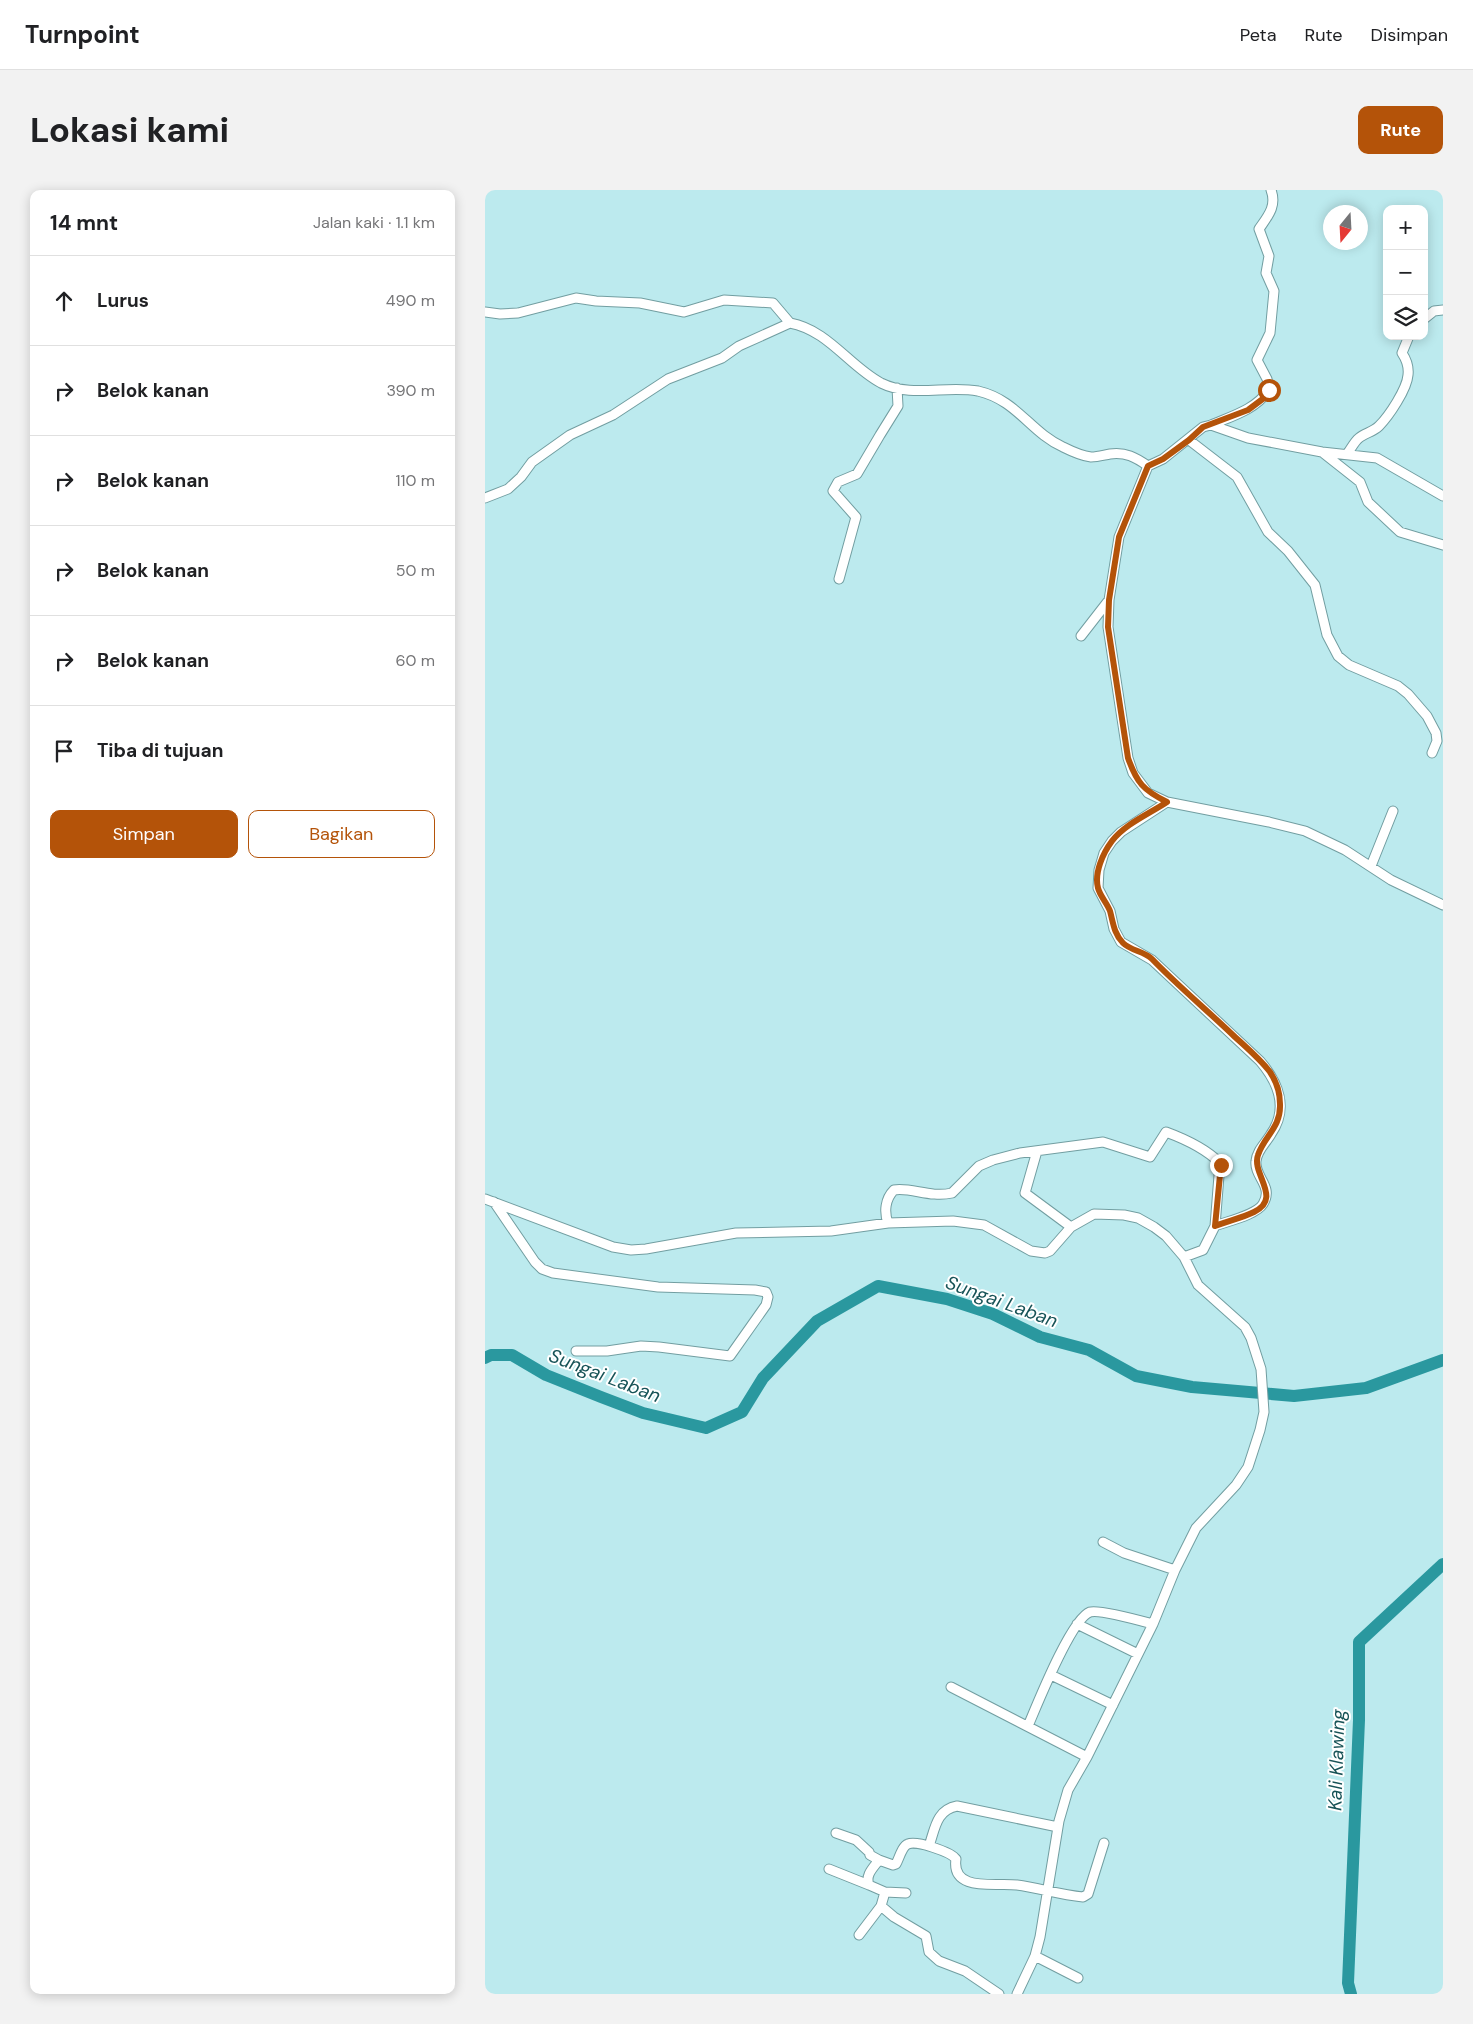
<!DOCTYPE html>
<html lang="id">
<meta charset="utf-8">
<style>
:root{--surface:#fff;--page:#f2f2f2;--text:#202124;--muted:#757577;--line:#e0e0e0;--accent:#b45309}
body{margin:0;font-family:"DM Sans",sans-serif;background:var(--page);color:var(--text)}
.controls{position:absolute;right:15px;top:15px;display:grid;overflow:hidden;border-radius:10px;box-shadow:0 2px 12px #0003}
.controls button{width:45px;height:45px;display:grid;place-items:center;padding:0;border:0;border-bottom:1px solid var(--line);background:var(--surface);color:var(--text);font:25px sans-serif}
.compass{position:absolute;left:838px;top:15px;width:45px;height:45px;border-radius:50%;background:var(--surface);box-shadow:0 2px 12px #0003;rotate:198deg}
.stop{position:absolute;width:15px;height:15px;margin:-11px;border:4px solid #b45309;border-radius:50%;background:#fff}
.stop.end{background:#b45309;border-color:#fff;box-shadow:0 1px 5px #0008}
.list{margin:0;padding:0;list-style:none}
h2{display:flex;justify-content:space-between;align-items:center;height:65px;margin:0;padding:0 20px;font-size:21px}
h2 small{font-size:16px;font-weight:400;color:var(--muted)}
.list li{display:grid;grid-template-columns:32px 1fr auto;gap:15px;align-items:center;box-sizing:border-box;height:90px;padding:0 20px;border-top:1px solid var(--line)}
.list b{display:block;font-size:19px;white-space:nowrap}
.list em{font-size:16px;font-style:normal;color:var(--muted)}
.actions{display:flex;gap:10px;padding:15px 20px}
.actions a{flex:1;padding:11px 0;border:1px solid var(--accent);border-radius:10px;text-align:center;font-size:18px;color:var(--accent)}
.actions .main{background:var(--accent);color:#fff}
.icon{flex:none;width:28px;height:28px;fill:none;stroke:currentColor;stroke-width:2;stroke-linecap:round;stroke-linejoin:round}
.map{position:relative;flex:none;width:958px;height:1804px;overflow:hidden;border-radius:10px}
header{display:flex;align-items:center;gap:30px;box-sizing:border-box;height:70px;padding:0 25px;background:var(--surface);border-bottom:1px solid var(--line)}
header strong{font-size:24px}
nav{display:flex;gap:28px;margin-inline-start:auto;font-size:18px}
.intro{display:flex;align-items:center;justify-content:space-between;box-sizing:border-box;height:120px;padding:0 30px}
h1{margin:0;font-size:35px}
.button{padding:12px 22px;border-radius:10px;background:var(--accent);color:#fff;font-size:18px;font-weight:700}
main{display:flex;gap:30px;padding:0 30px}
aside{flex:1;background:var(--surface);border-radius:10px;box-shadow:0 2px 12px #0003}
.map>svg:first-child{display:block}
</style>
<header>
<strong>Turnpoint</strong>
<nav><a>Peta</a><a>Rute</a><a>Disimpan</a></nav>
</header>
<div class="intro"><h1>Lokasi kami</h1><a class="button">Rute</a></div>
<main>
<aside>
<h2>14 mnt<small>Jalan kaki · 1.1 km</small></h2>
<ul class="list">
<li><svg class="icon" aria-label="ahead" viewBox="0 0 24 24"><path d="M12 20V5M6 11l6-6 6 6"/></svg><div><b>Lurus</b></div><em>490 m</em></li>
<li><svg class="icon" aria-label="right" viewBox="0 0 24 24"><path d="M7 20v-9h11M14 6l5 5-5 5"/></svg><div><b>Belok kanan</b></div><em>390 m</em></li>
<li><svg class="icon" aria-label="right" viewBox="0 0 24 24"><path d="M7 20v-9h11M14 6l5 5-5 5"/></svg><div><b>Belok kanan</b></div><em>110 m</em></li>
<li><svg class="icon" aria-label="right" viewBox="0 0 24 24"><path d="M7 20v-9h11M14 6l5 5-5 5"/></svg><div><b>Belok kanan</b></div><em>50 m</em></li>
<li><svg class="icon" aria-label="right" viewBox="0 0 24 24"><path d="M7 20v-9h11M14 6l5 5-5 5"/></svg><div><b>Belok kanan</b></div><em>60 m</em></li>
<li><svg class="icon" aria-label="arrive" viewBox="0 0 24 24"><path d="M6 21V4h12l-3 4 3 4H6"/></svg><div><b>Tiba di tujuan</b></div></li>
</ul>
<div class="actions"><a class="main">Simpan</a><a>Bagikan</a></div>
</aside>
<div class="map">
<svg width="958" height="1804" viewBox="0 0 958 1804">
<rect width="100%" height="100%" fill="#bceaee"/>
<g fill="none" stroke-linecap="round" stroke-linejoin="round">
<path stroke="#2a989f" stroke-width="12" d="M0 1168 6 1165H27L61 1185 116 1207 158 1223 221 1238 257 1222 278 1188 332 1131 393 1096 462 1109 508 1124 555 1147 604 1160 651 1186 707 1197 809 1206 881 1198 958 1170
M866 1804 863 1793 874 1530V1452L958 1374"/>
<g stroke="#729ea1" stroke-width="11">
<path id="minor" d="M0 122 15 124 33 123 91 108 111 111 155 113 199 122 239 110 288 113 305 133
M939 129 949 121 958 120
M726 235C747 226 770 220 784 200L782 189 772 170 785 143 789 101 781 83 784 66 774 39C783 26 792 16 786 0
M704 250 752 287 783 342 803 361 830 395 842 445 853 466 864 475 913 496 923 504 942 526 951 543 952 551 947 563
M837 262 875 292 883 312 915 342 958 355
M862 264C866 259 869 252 874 248 880 243 888 242 894 236 904 226 922 199 923 185 924 177 921 169 917 163L924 146
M663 276 678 269 718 237 726 235 763 248 837 262 892 268 958 306
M0 308 23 299 36 287 47 272 85 245 128 225 183 189 237 168 254 156 305 133C343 140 364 176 396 193 426 208 462 195 493 201 532 210 545 242 578 257 586 261 597 266 606 267 613 267 619 265 625 264 641 262 650 267 663 276L634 347 624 410 623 437 643 568 648 583 663 603 682 612 784 632 820 641 860 660 906 690 958 715
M354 389 371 327 348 301 353 292 372 284 395 245 413 216 412 198
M596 446 624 410
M682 612 636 642 627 651 619 663 614 680 613 698 625 721 629 739 636 752 667 770 775 871C793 892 804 918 786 944 781 953 772 960 771 971 769 987 789 996 778 1014 771 1025 743 1031 730 1036L718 1060 699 1067
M886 676 908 621
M552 961 540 1003 586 1037
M0 1009 128 1057 146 1060 161 1059 251 1043 346 1041 403 1033 468 1031 499 1035 546 1061 560 1063 565 1061 586 1037 609 1024 639 1025 653 1028 669 1037 681 1046 699 1067 713 1095 760 1137 766 1148 776 1179 779 1222 775 1240 763 1277 751 1295 711 1338 690 1380 668 1434 602 1567 583 1600 574 1631 555 1747 550 1766 532 1804
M9 1012 50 1072 57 1079 68 1083 173 1097 270 1100 281 1102 283 1107 281 1115 245 1166 174 1157 156 1156 122 1161H91
M403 1033C399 1022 400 1009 409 1000 426 997 445 1008 467 1003L494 976 508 970 535 963 618 952 665 967 681 942C700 949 721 959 735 973L730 1036
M618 1352 639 1363 690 1380
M592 1434 653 1464
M566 1485 628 1515
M466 1497 602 1567
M543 1536C552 1515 586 1429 605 1422 614 1419 657 1431 668 1434
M351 1643 371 1650 384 1662 385 1665 394 1670
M444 1656C450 1639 451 1620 472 1616L573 1637
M344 1679 384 1695
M400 1702 421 1703
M374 1745 396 1716
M550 1766 593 1788
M514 1804 480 1781 454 1771 444 1762 441 1746 409 1727 396 1716 400 1702 384 1695C380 1685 388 1678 394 1670L408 1675 411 1674C414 1669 417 1656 423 1654 431 1650 466 1662 471 1669 466 1703 512 1692 532 1695 554 1698 575 1705 598 1707L603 1704 619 1653"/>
</g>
<use href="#minor" stroke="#fff" stroke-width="9"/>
</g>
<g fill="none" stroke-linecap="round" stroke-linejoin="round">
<path stroke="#b45309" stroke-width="6" d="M736 975 730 1036C742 1031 757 1028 769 1022 798 1008 766 984 773 965 779 946 796 938 795 914 795 903 791 891 785 882 775 869 762 858 750 847 723 821 693 796 667 769 659 761 646 761 638 753 629 744 628 732 625 721 622 713 615 706 613 698 609 683 618 663 627 651 640 634 664 624 682 612 658 600 652 593 643 568L623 437 624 410 634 347 663 276 678 269 704 250 718 237 763 220 779 208 784 200"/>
</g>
<g text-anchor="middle" stroke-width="4" stroke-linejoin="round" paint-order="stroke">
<g font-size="19" font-style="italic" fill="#175357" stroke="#fff">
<text transform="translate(517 1111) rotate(20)" y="7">Sungai Laban</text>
<text transform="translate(120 1185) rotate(21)" y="7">Sungai Laban</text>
<text transform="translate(851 1570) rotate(-88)" y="7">Kali Klawing</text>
</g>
</g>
</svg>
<div class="controls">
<button>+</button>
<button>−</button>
<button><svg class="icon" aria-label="layers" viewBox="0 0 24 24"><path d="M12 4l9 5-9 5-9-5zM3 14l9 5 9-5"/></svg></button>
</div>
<svg class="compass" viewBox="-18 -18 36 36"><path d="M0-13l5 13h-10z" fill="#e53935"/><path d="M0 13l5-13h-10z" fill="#757577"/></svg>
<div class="stop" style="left:784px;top:200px"></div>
<div class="stop end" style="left:736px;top:975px"></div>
</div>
</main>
